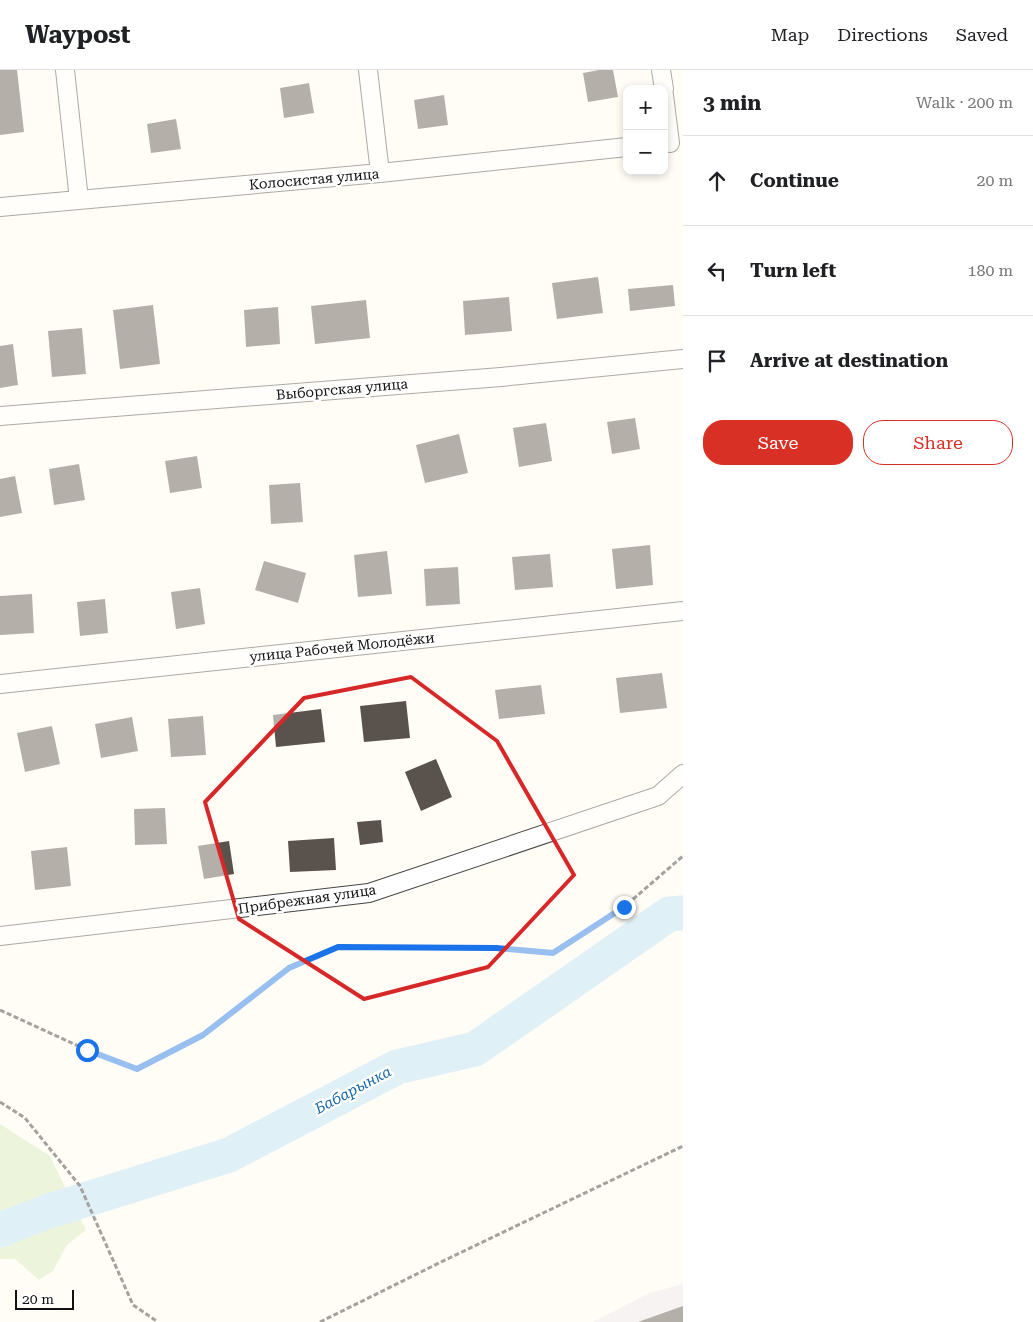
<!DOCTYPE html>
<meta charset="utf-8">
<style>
:root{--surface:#fff;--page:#f2f2f2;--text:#202124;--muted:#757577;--line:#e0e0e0;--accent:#d93025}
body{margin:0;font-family:"Roboto Serif",serif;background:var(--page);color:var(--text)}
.controls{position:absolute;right:15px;top:15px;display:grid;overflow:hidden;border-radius:10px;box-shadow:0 2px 8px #0003}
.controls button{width:45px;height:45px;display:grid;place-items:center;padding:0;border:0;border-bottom:1px solid var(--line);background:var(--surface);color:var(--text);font:25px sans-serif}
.scale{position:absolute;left:15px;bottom:12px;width:59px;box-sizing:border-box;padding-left:5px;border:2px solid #111;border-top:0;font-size:14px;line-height:18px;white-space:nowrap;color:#111;-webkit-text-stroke:4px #fff;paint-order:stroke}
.stop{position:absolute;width:15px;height:15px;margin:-11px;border:4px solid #1a73e8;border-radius:50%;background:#fff}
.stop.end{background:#1a73e8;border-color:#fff;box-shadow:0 1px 5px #0008}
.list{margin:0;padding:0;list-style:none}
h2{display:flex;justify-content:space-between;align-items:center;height:65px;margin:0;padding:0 20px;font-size:21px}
h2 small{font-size:16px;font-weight:400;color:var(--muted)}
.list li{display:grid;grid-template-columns:32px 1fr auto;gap:15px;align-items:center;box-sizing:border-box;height:90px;padding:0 20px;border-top:1px solid var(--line)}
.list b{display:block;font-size:19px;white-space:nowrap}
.list em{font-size:16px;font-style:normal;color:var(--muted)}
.actions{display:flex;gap:10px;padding:15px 20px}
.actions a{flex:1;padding:11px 0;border:1px solid var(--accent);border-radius:20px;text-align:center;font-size:18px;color:var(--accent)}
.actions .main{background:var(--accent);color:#fff}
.icon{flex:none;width:28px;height:28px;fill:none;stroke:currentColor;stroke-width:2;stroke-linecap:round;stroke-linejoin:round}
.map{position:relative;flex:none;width:683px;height:1252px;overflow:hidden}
header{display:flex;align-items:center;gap:30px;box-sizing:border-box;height:70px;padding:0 25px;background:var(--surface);border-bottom:1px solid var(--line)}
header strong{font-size:24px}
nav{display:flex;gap:28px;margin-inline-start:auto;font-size:18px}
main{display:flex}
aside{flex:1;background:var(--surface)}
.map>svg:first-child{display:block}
</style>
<header>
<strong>Waypost</strong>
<nav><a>Map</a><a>Directions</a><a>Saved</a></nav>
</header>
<main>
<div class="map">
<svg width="683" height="1252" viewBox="0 0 683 1252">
<rect width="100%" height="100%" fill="#fffdf5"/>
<path fill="#eee6ef" d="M683 1214V1252H593L649 1223Z"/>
<path fill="#d5ebbd" d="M0 1054 50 1086 86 1160 67 1175 53 1201 39 1210 15 1189H0Z"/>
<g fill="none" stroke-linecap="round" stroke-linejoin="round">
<path stroke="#b9e0f7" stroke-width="35" d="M0 1160 49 1141 229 1085 397 997 475 979 669 844 683 843"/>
</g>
<path fill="#5a524d" d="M0 0H17L24 62 0 65Z
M599 0H613L618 27 588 32 583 3Z
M309 13 314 43 284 48 280 18Z
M444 25 448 55 418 59 414 30Z
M176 49 181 79 151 83 147 54Z
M598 207 603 243 557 249 552 213Z
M673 215 675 236 630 241 628 219Z
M509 227 512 261 465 265 463 231Z
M366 230 370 268 315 274 311 236Z
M153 235 160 294 120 299 113 240Z
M278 237 280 274 246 277 244 240Z
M82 258 86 304 52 307 48 261Z
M13 274 18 315 0 318V276Z
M635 348 640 379 612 384 607 352Z
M546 353 552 391 519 397 513 358Z
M459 364 468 403 425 413 416 375Z
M197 386 202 418 170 423 165 391Z
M79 394 85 430 54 435 49 399Z
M15 406 22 443 0 447V409Z
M300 413 303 452 271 454 269 415Z
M650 475 653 515 616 519 612 479Z
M387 481 392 524 358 527 354 485Z
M550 484 553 517 515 520 512 487Z
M264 491 306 503 298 533 255 520Z
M458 497 460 534 426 536 424 499Z
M200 518 205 554 176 559 171 522Z
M32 524 34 563 0 565V526Z
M105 529 108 563 80 566 77 532Z
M662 603 667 638 620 643 616 608Z
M541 615 545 644 499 649 495 620Z
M406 631 410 668 364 672 360 636Z
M321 639 325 672 276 677 273 645Z
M203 646 206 685 171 687 168 649Z
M132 647 138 681 101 688 95 654Z
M52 656 60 694 25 702 17 663Z
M436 689 452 727 421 741 405 702Z
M165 738 167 774 135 775 134 739Z
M381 750 383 772 360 775 357 752Z
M334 768 336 800 290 802 288 771Z
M229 771 234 804 204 809 198 776Z
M67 777 71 816 35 820 31 781Z
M683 1236V1252H638Z"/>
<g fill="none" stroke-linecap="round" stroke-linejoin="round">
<g stroke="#444" stroke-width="20">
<path id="street" d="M65 0 79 130
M368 0 380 103
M661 0 664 19
M664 25 670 73
M0 137 380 103 627 77
M0 346 501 307 683 289
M0 614 683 541
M0 866 369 823 658 726 683 704"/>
</g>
<path stroke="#333" stroke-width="3" stroke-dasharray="5 2.5" stroke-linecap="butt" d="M0 940 87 980 137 999 203 965 289 898 338 877 496 878 553 883 624 837 683 786
M0 1032 25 1048 80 1116 133 1235 158 1252
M320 1252 441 1192 683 1076"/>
<use href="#street" stroke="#fff" stroke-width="18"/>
</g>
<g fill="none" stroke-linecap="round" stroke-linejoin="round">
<path stroke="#1a73e8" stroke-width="6" d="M87 980 137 999 203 965 289 898 338 877 496 878 553 883 624 837"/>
</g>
<path d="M0 0H683V1252H0ZM411 607 497 671 574 805 488 897 364 929 239 849 205 732 304 628Z" fill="#fffdf5" fill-opacity=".55" fill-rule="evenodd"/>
<path fill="none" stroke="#d62828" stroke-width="4" stroke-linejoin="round" d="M411 607 497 671 574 805 488 897 364 929 239 849 205 732 304 628Z"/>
<g text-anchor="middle" stroke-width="5" stroke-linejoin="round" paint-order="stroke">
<g font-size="14" fill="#111" stroke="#fff">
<text transform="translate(314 109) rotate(-5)" y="5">Колосистая улица</text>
<text transform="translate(342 319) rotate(-5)" y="5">Выборгская улица</text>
<text transform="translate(342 577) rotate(-6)" y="5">улица Рабочей Молодёжи</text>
<text transform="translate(307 829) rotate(-8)" y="5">Прибрежная улица</text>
</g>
<g font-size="15" font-style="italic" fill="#1768a6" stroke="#fff">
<text transform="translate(353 1020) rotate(-28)" y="5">Бабарынка</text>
</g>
</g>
</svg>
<div class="controls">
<button>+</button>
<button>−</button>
</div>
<div class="scale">20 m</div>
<div class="stop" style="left:87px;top:980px"></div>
<div class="stop end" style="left:624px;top:837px"></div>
</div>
<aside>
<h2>3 min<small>Walk · 200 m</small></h2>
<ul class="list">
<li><svg class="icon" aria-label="ahead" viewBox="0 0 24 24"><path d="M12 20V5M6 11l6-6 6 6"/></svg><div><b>Continue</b></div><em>20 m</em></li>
<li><svg class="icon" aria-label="left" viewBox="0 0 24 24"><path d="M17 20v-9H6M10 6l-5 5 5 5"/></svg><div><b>Turn left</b></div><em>180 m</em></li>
<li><svg class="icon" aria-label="arrive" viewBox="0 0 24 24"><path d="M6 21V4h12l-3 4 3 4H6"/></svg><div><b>Arrive at destination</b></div></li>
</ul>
<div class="actions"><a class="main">Save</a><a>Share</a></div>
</aside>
</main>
